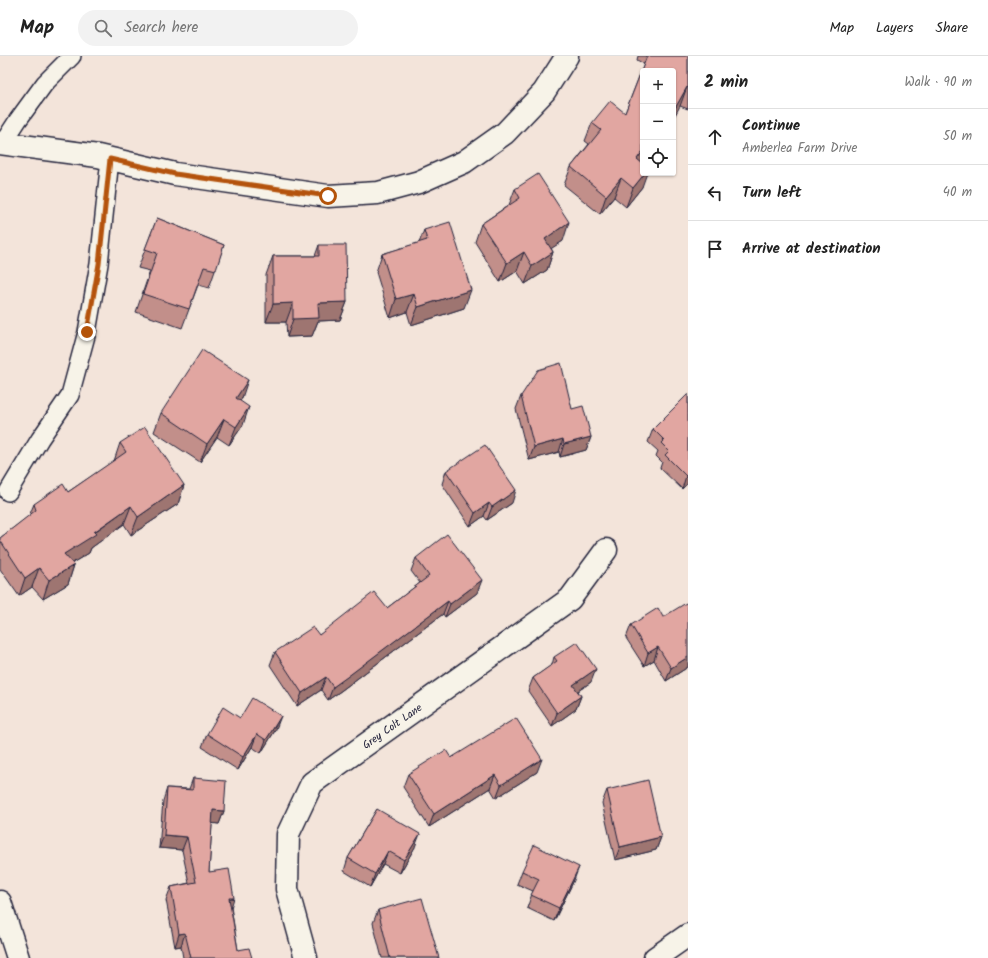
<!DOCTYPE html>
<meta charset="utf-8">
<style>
:root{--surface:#fff;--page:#f2f2f2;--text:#222;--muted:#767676;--line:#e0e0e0}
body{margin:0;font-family:Kalam,sans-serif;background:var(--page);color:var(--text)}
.controls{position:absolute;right:12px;top:12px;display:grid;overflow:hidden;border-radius:4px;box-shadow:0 1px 3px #0004}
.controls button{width:36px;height:36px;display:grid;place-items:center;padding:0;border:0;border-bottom:1px solid var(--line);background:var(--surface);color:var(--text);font:20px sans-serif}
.stop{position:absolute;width:12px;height:12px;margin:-9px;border:3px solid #b45309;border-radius:50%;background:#fff}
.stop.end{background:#b45309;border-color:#fff;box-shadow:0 1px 4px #0008}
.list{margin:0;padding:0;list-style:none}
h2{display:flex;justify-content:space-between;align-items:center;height:52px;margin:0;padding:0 16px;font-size:17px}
h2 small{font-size:13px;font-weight:400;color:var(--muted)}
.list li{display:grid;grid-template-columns:26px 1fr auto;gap:12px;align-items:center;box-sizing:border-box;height:56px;padding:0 16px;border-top:1px solid var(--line)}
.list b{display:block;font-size:15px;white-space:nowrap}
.list p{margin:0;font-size:13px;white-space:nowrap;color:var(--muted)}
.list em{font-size:13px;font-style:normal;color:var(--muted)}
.icon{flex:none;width:22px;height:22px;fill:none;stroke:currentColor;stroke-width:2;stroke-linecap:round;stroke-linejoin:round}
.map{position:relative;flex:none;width:688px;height:902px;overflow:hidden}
header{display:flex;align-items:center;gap:24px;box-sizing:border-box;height:56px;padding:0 20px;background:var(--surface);border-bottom:1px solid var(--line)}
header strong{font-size:19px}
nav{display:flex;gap:22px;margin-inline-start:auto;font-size:14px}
.search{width:280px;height:36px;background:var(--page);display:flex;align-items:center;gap:10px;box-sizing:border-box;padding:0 14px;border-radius:22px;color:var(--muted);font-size:15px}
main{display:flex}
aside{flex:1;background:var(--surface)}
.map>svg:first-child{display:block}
</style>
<header>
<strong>Map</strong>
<div class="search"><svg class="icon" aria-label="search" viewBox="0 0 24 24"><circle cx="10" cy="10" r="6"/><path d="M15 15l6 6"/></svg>Search here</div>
<nav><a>Map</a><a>Layers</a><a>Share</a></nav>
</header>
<main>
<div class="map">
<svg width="688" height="902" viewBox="0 0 688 902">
<rect width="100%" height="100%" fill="#f3e4da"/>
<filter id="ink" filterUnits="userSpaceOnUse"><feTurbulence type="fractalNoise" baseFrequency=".025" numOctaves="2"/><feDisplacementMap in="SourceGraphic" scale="8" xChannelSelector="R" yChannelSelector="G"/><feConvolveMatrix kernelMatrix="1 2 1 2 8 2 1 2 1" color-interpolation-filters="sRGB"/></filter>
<g filter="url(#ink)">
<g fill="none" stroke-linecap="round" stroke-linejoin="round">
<g stroke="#22223b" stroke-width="20">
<path id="service" d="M3 87 18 64 45 27 72 0
M8 436 40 383 70 339 87 276 99 208 110 103"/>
</g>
<g stroke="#22223b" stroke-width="25">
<path id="minor" d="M0 87 98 100 175 118 328 140 378 137 419 126 464 106 505 77 544 36 567 0
M306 902 287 833 288 778 312 727 570 543 606 494
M655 902 688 879"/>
</g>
<g stroke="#22223b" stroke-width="25">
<path id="secondary" d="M0 846 18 902"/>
</g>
<use href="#service" stroke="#f7f3e8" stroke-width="17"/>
<use href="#minor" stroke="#f7f3e8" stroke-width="22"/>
<use href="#secondary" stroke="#f7f3e8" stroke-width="22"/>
</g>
<path fill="#c28f8a" stroke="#22223b" d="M638 0H688V53L680 50 643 15V105L642 107V131L626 151 614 141 600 158 564 129 571 111 589 88 585 85 592 67 625 57 644 8 637 4Z
M515 133 563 185 551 192 553 196 547 214 525 228 517 215 500 226 475 186 481 168 509 149Z
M157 162 224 189 209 232 198 229 182 272 136 256 150 215 138 212Z
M424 174 464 252 411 269 407 256 390 262 376 216 382 198 419 187Z
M319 189 347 246 340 264 318 265 312 280 287 281 286 266H266V219L273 200H315Z
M688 338V427L682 433 660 412 662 406 656 400 658 395 648 386 653 373Z
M521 340 572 353 591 381 586 394 560 401 559 396 529 404 516 353Z
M242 342 240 345 243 369 229 389 217 381 200 406 154 376 161 357Z
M120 387 184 429 178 448 131 479 124 468 91 492 89 497 72 507 74 509 68 528 43 543 32 531 19 540 0 513V482L29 460 34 448 68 436 114 405Z
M446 415 512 447 487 464 484 460 470 470 442 428Z
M416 502 477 537 445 561 443 558 342 634 328 644 321 634 297 650 270 609 275 596 387 552 420 527 411 515Z
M631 569 688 611 666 625 654 604 644 610 626 582Z
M554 601 591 626 578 635 581 640 576 653 552 670 528 635 533 622 552 609Z
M240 662 276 673 261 697 252 691 238 714 202 691 207 678Z
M451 702 537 716 496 742 490 732 429 771 403 731 408 718Z
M193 722 224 755 219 768 212 767 209 816 231 851 238 894 252 902H183L181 890 175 891 166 844 171 831 189 827 182 794 159 792 163 745 167 732 189 733Z
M607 734 661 781 656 794 615 804 602 747Z
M377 753 415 791 400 817 383 808 370 831 344 815 348 802Z
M522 815 574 824 554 865 527 852 533 835 517 828Z
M378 854 439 902H382L373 867Z"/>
<path fill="#9e7471" stroke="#22223b" d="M687 31 680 50 673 63V56Z
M643 95V105L630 121 637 103Z
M645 117H647L642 131 626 151 633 132Z
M621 122 614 141 600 158 606 140Z
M569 166 563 185 538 201 545 183Z
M524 196 517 215 500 226 507 207Z
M553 196 547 214 525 228 532 210Z
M471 234 464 252 411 269 418 251Z
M414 238 407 256 390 262 396 243Z
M347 246 340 264 318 265 312 280 287 281 293 263 318 247Z
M293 247 286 266H266L273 248Z
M248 324 242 342 229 361 236 342Z
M249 351 243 369 229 389 236 371Z
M224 363 217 381 200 406 207 388Z
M591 381 586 394 560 401 564 388Z
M563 383 559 396 529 404 534 391Z
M688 419V427L682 433 686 420Z
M184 429 178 448 131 479 138 461Z
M516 434 512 447 487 464 492 451Z
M489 447 484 460 470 470 475 457Z
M131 450 124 468 91 492 89 497 57 516 64 498Z
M74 509 68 528 43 543 49 524Z
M39 512 32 531 19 540 25 522Z
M482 524 477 537 445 561 450 548Z
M448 545 443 558 342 634 328 644 333 631Z
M658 591 654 604 644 610 648 597Z
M688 601V611L666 625 671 612Z
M596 613 591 626 568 642 573 629Z
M326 621 321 634 297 650 302 637Z
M581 640 576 653 552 670 557 657Z
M281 660 276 673 261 697 266 684Z
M257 678 252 691 238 714 243 701Z
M542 703 537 716 496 742 501 729Z
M495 719 490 732 429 771 434 758Z
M213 754 224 755 219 768 208 767Z
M420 778 415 791 400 817 404 804Z
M164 779 187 781 182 794 159 792Z
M661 781 656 794 615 804 620 791Z
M388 795 383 808 370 831 375 818Z
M579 811 574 824 554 865 559 852Z
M229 842H234L230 855Z
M185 877 181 890 175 891 179 878Z"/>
<path fill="#e1a6a1" stroke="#22223b" d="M647 0H688V32L687 31 673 56V15H643V95L637 103 643 108V117H645L633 132 621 122 606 140 571 111 601 74 592 67 610 45 625 57Z
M538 118 569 166 545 183 553 196 532 210 524 196 507 207 481 168 520 142 515 133Z
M157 162 224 189 216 214 204 211 189 253 143 238 157 197 145 193Z
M450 166 471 234 418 251 414 238 396 243 382 198 427 184 424 174Z
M319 189H346L347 246 318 247 319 262 293 263V247L273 248V200H319Z
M202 294 248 324 236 342 249 351 236 371 224 363 207 388 161 357Z
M561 307 572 353 583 350 591 381 564 388 563 383 534 391 521 340 538 314Z
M688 338V419L686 420 665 399 669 395 661 387 664 384 653 373Z
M145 371 184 429 138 461 131 450 94 476 96 478 64 498 74 509 49 524 39 512 25 522 0 484V482L36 454 34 448 63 428 68 436 126 396 120 387Z
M485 389 516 434 492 451 489 447 475 457 446 415Z
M447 478 482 524 450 548 448 545 347 621 333 631 326 621 302 637 275 596 313 571 319 579 374 536 387 552 429 520 416 502Z
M686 547 688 550V601L671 612 658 591 648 597 631 569 658 552 663 561Z
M577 586 596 613 573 629 581 640 557 657 533 622 557 605 554 601Z
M252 642 281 660 266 684 257 678 243 701 207 678 223 651 240 662Z
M516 662 542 703 501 729 495 719 434 758 408 718 446 694 451 702Z
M193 722 226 725 224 755 213 754 209 816 229 813 234 842H229L238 894 249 892 252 902H191L185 877 179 878 171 831 196 826 187 781 164 779 167 732 193 734Z
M648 724 661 781 620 791 607 734Z
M377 753 420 778 404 804 388 795 375 818 348 802Z
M534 789 579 811 559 852 531 839 539 823 522 815Z
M422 842 439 902H390L378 854Z"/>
</g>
<g fill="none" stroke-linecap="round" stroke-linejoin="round" filter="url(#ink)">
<path stroke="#b45309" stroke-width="5" d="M87 276 99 208 110 103 175 118 328 140"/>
</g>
<g text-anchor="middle" stroke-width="3" stroke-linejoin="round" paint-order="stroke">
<g font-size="11" fill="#22223b" stroke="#f7f3e8">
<text transform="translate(392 670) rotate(-35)" y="4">Grey Colt Lane</text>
</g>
</g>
</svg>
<div class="controls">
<button>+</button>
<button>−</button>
<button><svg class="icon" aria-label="locate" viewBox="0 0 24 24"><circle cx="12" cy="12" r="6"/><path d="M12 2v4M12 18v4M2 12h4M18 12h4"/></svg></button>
</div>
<div class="stop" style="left:328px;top:140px"></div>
<div class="stop end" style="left:87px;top:276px"></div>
</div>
<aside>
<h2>2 min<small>Walk · 90 m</small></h2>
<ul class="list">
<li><svg class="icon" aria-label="ahead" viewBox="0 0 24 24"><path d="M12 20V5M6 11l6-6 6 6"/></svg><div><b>Continue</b><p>Amberlea Farm Drive</p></div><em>50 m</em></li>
<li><svg class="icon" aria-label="left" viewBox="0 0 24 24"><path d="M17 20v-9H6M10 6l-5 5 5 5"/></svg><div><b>Turn left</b></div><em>40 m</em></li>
<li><svg class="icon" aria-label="arrive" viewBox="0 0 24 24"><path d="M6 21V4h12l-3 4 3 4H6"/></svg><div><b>Arrive at destination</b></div></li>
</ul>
</aside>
</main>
